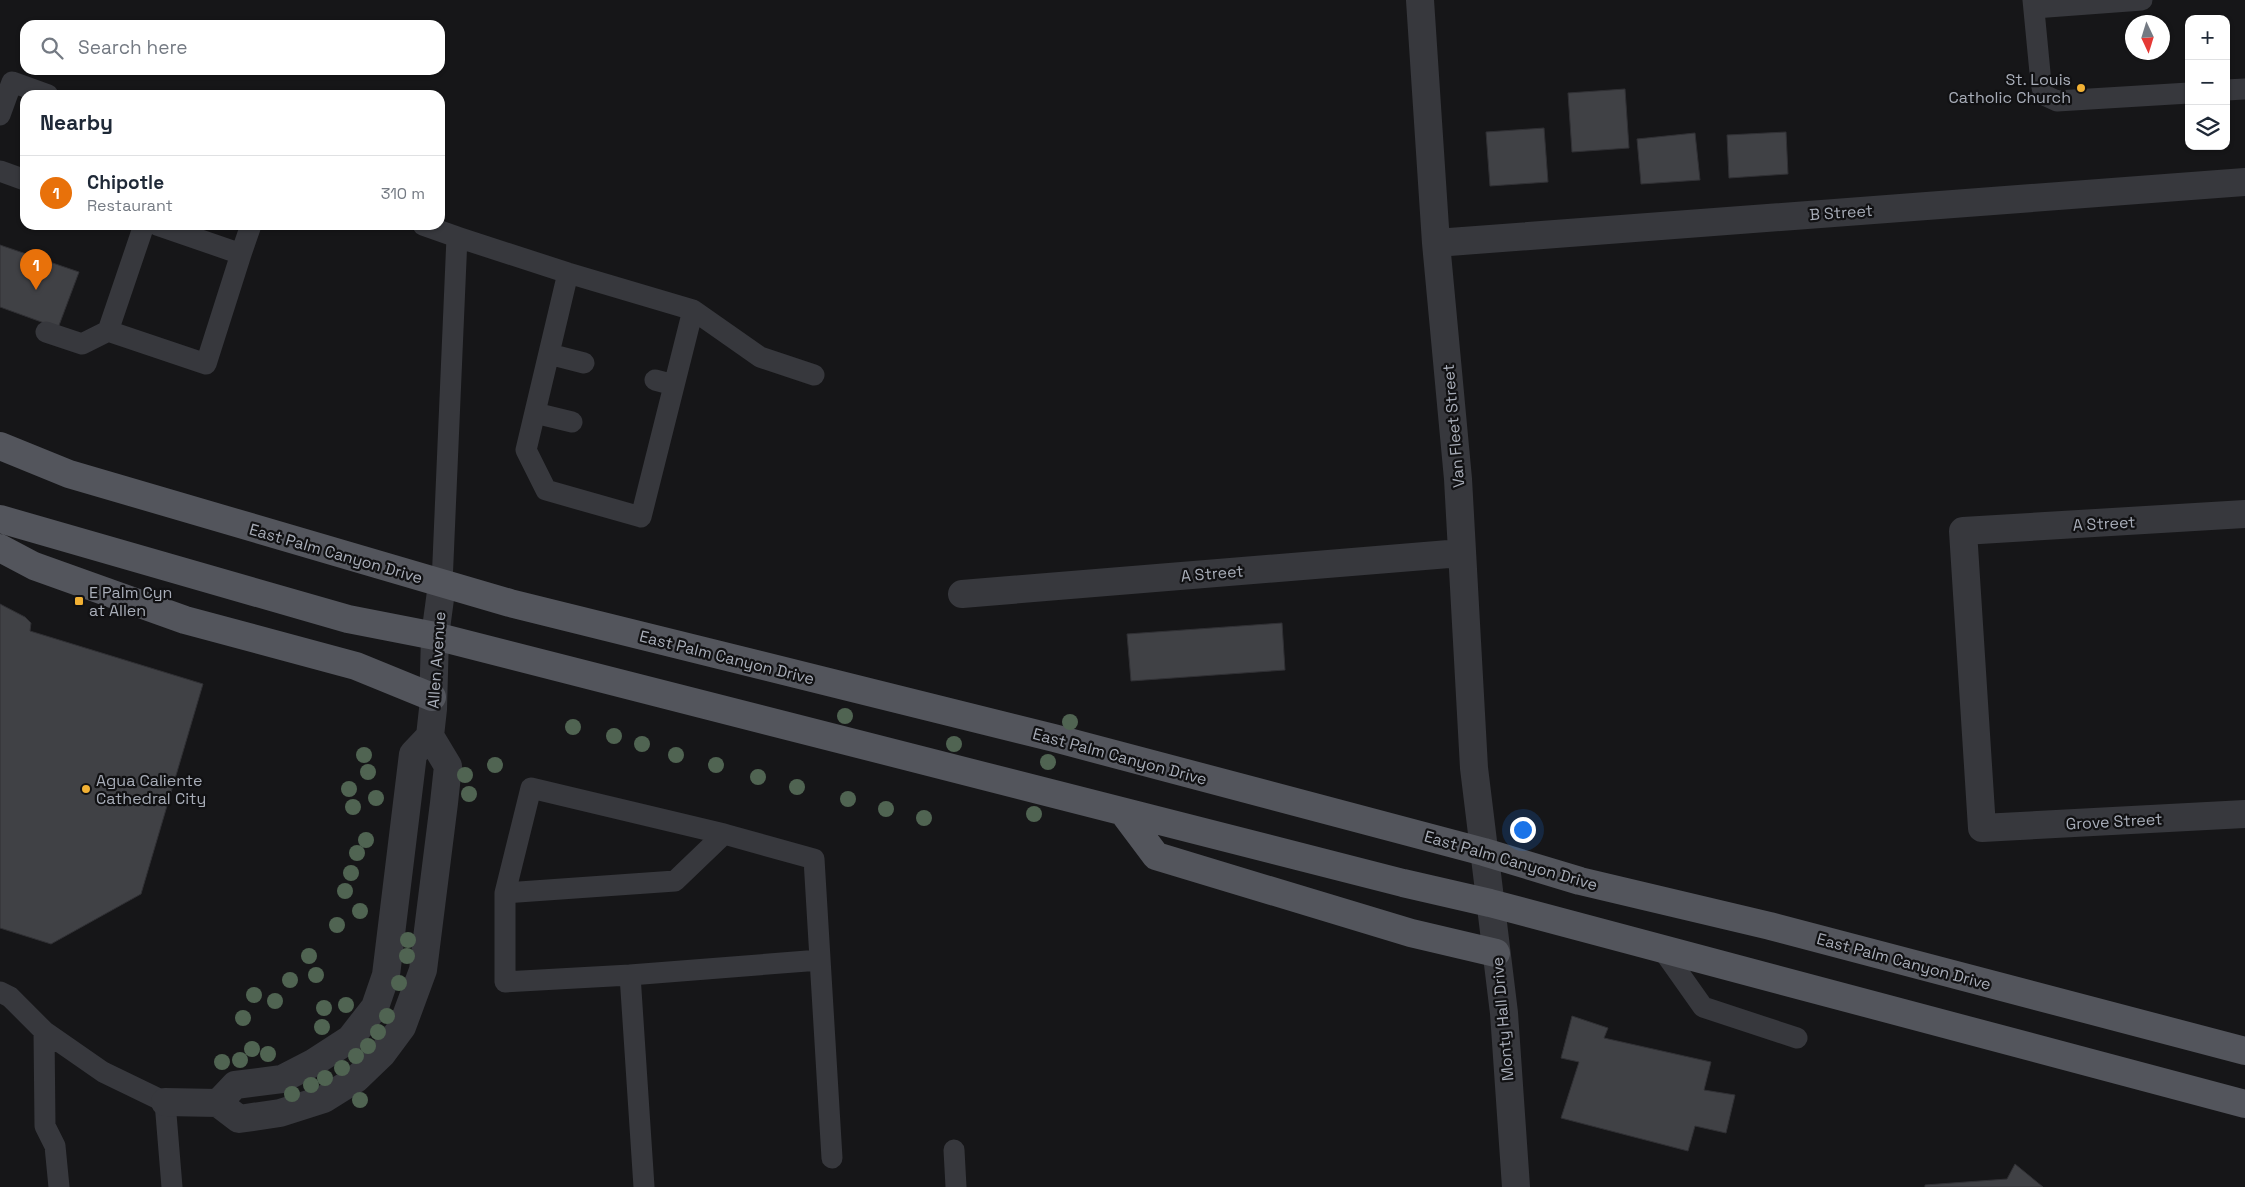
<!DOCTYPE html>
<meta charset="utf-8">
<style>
:root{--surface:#fff;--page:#f2f2f3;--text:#1f2937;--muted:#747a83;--line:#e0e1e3;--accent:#7c3aed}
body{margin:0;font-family:"Space Grotesk",sans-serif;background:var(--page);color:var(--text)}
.controls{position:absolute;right:15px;top:15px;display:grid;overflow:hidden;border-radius:10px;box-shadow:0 1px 4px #0004}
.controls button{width:45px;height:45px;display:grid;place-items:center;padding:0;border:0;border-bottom:1px solid var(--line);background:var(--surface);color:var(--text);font:25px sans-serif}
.compass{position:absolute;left:2125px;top:15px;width:45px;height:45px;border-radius:50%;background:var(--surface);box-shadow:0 1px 4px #0004;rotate:176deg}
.you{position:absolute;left:1522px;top:829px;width:18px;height:18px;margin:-12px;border:4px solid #fff;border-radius:50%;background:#1a73e8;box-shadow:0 0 0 8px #1a73e833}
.badge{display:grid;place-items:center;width:32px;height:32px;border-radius:50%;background:var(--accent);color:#fff;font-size:16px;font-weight:700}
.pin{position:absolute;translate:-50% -41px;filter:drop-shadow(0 1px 2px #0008)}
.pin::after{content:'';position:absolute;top:26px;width:18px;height:15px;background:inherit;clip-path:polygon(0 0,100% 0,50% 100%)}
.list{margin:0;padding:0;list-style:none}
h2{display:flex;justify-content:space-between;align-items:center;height:65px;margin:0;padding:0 20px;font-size:21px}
h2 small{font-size:16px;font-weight:400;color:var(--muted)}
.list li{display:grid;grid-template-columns:32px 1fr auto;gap:15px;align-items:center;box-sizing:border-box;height:75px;padding:0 20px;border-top:1px solid var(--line)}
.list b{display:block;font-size:19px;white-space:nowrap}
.list p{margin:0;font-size:16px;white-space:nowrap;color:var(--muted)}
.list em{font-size:16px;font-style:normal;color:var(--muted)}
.icon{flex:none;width:28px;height:28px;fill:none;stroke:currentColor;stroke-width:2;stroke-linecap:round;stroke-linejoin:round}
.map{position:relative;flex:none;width:2245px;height:1187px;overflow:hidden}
.search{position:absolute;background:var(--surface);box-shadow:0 1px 4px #0004;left:20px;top:20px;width:425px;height:55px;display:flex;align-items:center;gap:12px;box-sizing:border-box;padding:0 18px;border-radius:15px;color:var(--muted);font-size:19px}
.panel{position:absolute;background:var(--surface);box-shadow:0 1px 4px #0004;left:20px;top:90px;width:425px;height:140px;border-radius:15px}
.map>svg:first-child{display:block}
</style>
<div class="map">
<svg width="2245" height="1187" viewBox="0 0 2245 1187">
<rect width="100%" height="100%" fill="#161618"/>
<path fill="#404145" stroke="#303034" d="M1625 89 1629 148 1572 152 1568 93Z
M1544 128 1548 182 1490 186 1486 132Z
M1786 132 1788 174 1729 178 1727 135Z
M1695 133 1700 180 1641 184 1637 139Z
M0 245 79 272 58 328 0 307Z
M0 604 25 617 31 623 30 631 203 684 141 894 51 944 0 928Z
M1282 623 1285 670 1131 681 1127 634Z
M1572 1016 1608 1028 1604 1038 1711 1062 1704 1090 1735 1095 1726 1133 1695 1126 1688 1151 1561 1118 1579 1062 1561 1058Z
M2015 1164 2043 1187H1925V1185L2007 1179Z"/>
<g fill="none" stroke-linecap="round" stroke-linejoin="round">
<path stroke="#37383d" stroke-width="21" d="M2033 0 2041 83 2044 95 2057 101 2189 93
M2034 8 2142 0
M2226 90 2245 89
M0 115 12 82 48 95
M0 171 25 180
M144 225 108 331 206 364 241 254 157 225
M423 225 457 237 442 584
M457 237 568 273 693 310 641 517 546 490 526 450 568 273
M241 254 251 225
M693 310 760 357 814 375
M46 332 82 344 108 331
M549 354 584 363
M655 380 674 385
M535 413 572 422
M505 893 675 881 724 834
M1662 949 1703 1007 1797 1038
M630 975 820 960
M0 992 10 997 44 1031 103 1072 165 1102 172 1187
M44 1031 45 1126 55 1146 59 1187
M954 1150 956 1187
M644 1187 630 975 505 982V893L531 788 724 834 814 859 832 1158"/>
<path stroke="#37383d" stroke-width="28" d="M1420 0 1436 243 1458 479 1474 768 1504 1013 1516 1187
M1436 243 2245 182
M2245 514 1963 531 1982 828 2245 814
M962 594 1461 553
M430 736 433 709 435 636 442 584
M165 1102 218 1103 239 1119 280 1113 324 1099 356 1079 382 1054 402 1027 423 970 444 803 448 766 430 736
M218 1103 235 1085 282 1079 313 1063 350 1039 375 1007 386 975 413 754 430 736"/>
<path stroke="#53555c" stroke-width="28" d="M0 446 69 474 510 603 1054 738 1484 852 1580 881 1770 926 2245 1051
M0 519 348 619 435 636 1403 883 1490 903 2245 1104
M0 548 34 566 185 620 356 666 432 697
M1123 812 1156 856 1411 933 1496 953"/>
</g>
<g fill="#506452">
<circle cx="845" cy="716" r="8"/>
<circle cx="1070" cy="722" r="8"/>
<circle cx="573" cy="727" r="8"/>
<circle cx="614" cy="736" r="8"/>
<circle cx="642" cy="744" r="8"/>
<circle cx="954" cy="744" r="8"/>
<circle cx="364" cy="755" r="8"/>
<circle cx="676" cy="755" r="8"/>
<circle cx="1048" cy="762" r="8"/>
<circle cx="495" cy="765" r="8"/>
<circle cx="716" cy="765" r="8"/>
<circle cx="368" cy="772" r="8"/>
<circle cx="465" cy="775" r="8"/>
<circle cx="758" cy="777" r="8"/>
<circle cx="797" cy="787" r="8"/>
<circle cx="349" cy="789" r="8"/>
<circle cx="469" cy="794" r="8"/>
<circle cx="376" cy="798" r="8"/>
<circle cx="848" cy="799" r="8"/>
<circle cx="353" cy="807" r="8"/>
<circle cx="886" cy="809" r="8"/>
<circle cx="1034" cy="814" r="8"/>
<circle cx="924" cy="818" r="8"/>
<circle cx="366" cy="840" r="8"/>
<circle cx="357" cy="853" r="8"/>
<circle cx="351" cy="873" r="8"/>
<circle cx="345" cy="891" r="8"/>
<circle cx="360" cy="911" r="8"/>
<circle cx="337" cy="925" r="8"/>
<circle cx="408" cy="940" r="8"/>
<circle cx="309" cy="956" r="8"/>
<circle cx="407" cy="956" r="8"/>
<circle cx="316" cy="975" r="8"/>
<circle cx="290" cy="980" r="8"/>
<circle cx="399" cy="983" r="8"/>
<circle cx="254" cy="995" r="8"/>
<circle cx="275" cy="1001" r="8"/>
<circle cx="346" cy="1005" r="8"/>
<circle cx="324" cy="1008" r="8"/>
<circle cx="387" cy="1016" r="8"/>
<circle cx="243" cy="1018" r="8"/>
<circle cx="322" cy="1027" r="8"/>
<circle cx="378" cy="1032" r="8"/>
<circle cx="368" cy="1046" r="8"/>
<circle cx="252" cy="1049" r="8"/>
<circle cx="268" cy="1054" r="8"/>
<circle cx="356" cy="1056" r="8"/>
<circle cx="240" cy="1060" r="8"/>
<circle cx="222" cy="1062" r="8"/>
<circle cx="342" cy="1068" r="8"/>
<circle cx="325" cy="1078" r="8"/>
<circle cx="311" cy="1085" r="8"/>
<circle cx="292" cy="1094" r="8"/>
<circle cx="360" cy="1100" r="8"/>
</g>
<g fill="#f2b134" stroke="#111113" stroke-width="2">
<circle cx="2081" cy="88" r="5"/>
<rect x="74" y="596" width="10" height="10" rx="2.5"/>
<circle cx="86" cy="789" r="5"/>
</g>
<g text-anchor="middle" stroke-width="4.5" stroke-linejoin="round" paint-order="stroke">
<g font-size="16" fill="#a8adb8" stroke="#111113" text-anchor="start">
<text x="2071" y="85" text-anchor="end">St. Louis<tspan x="2071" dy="18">Catholic Church</tspan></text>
<text x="89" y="598">E Palm Cyn<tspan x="89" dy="18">at Allen</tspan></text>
<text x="96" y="786">Agua Caliente<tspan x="96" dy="18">Cathedral City</tspan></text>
</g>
<g font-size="16" fill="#a8adb8" stroke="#111113">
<text transform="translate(1841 212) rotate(-4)" y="6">B Street</text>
<text transform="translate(1453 426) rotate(-95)" y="6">Van Fleet Street</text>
<text transform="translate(2104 523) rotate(-3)" y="6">A Street</text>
<text transform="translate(336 553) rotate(16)" y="6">East Palm Canyon Drive</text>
<text transform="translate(1212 573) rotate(-5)" y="6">A Street</text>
<text transform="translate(727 657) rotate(14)" y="6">East Palm Canyon Drive</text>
<text transform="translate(436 660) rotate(-86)" y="6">Allen Avenue</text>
<text transform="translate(1120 756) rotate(15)" y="6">East Palm Canyon Drive</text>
<text transform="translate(2114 821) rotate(-3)" y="6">Grove Street</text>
<text transform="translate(1511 860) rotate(16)" y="6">East Palm Canyon Drive</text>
<text transform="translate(1904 961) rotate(15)" y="6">East Palm Canyon Drive</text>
<text transform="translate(1502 1019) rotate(-95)" y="6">Monty Hall Drive</text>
</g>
</g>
</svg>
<div class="controls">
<button>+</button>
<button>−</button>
<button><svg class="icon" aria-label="layers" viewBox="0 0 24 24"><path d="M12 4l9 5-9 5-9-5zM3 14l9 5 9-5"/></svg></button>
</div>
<svg class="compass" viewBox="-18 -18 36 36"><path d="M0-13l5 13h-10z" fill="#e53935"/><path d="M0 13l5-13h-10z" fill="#747a83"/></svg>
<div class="you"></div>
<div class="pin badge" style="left:36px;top:290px;background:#e8710a">1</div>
<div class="search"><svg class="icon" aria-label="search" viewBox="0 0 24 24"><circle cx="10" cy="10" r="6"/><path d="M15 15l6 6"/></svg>Search here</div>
<section class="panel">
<h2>Nearby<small></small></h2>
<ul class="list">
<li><span class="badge" style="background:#e8710a">1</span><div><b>Chipotle</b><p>Restaurant</p></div><em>310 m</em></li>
</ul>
</section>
</div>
